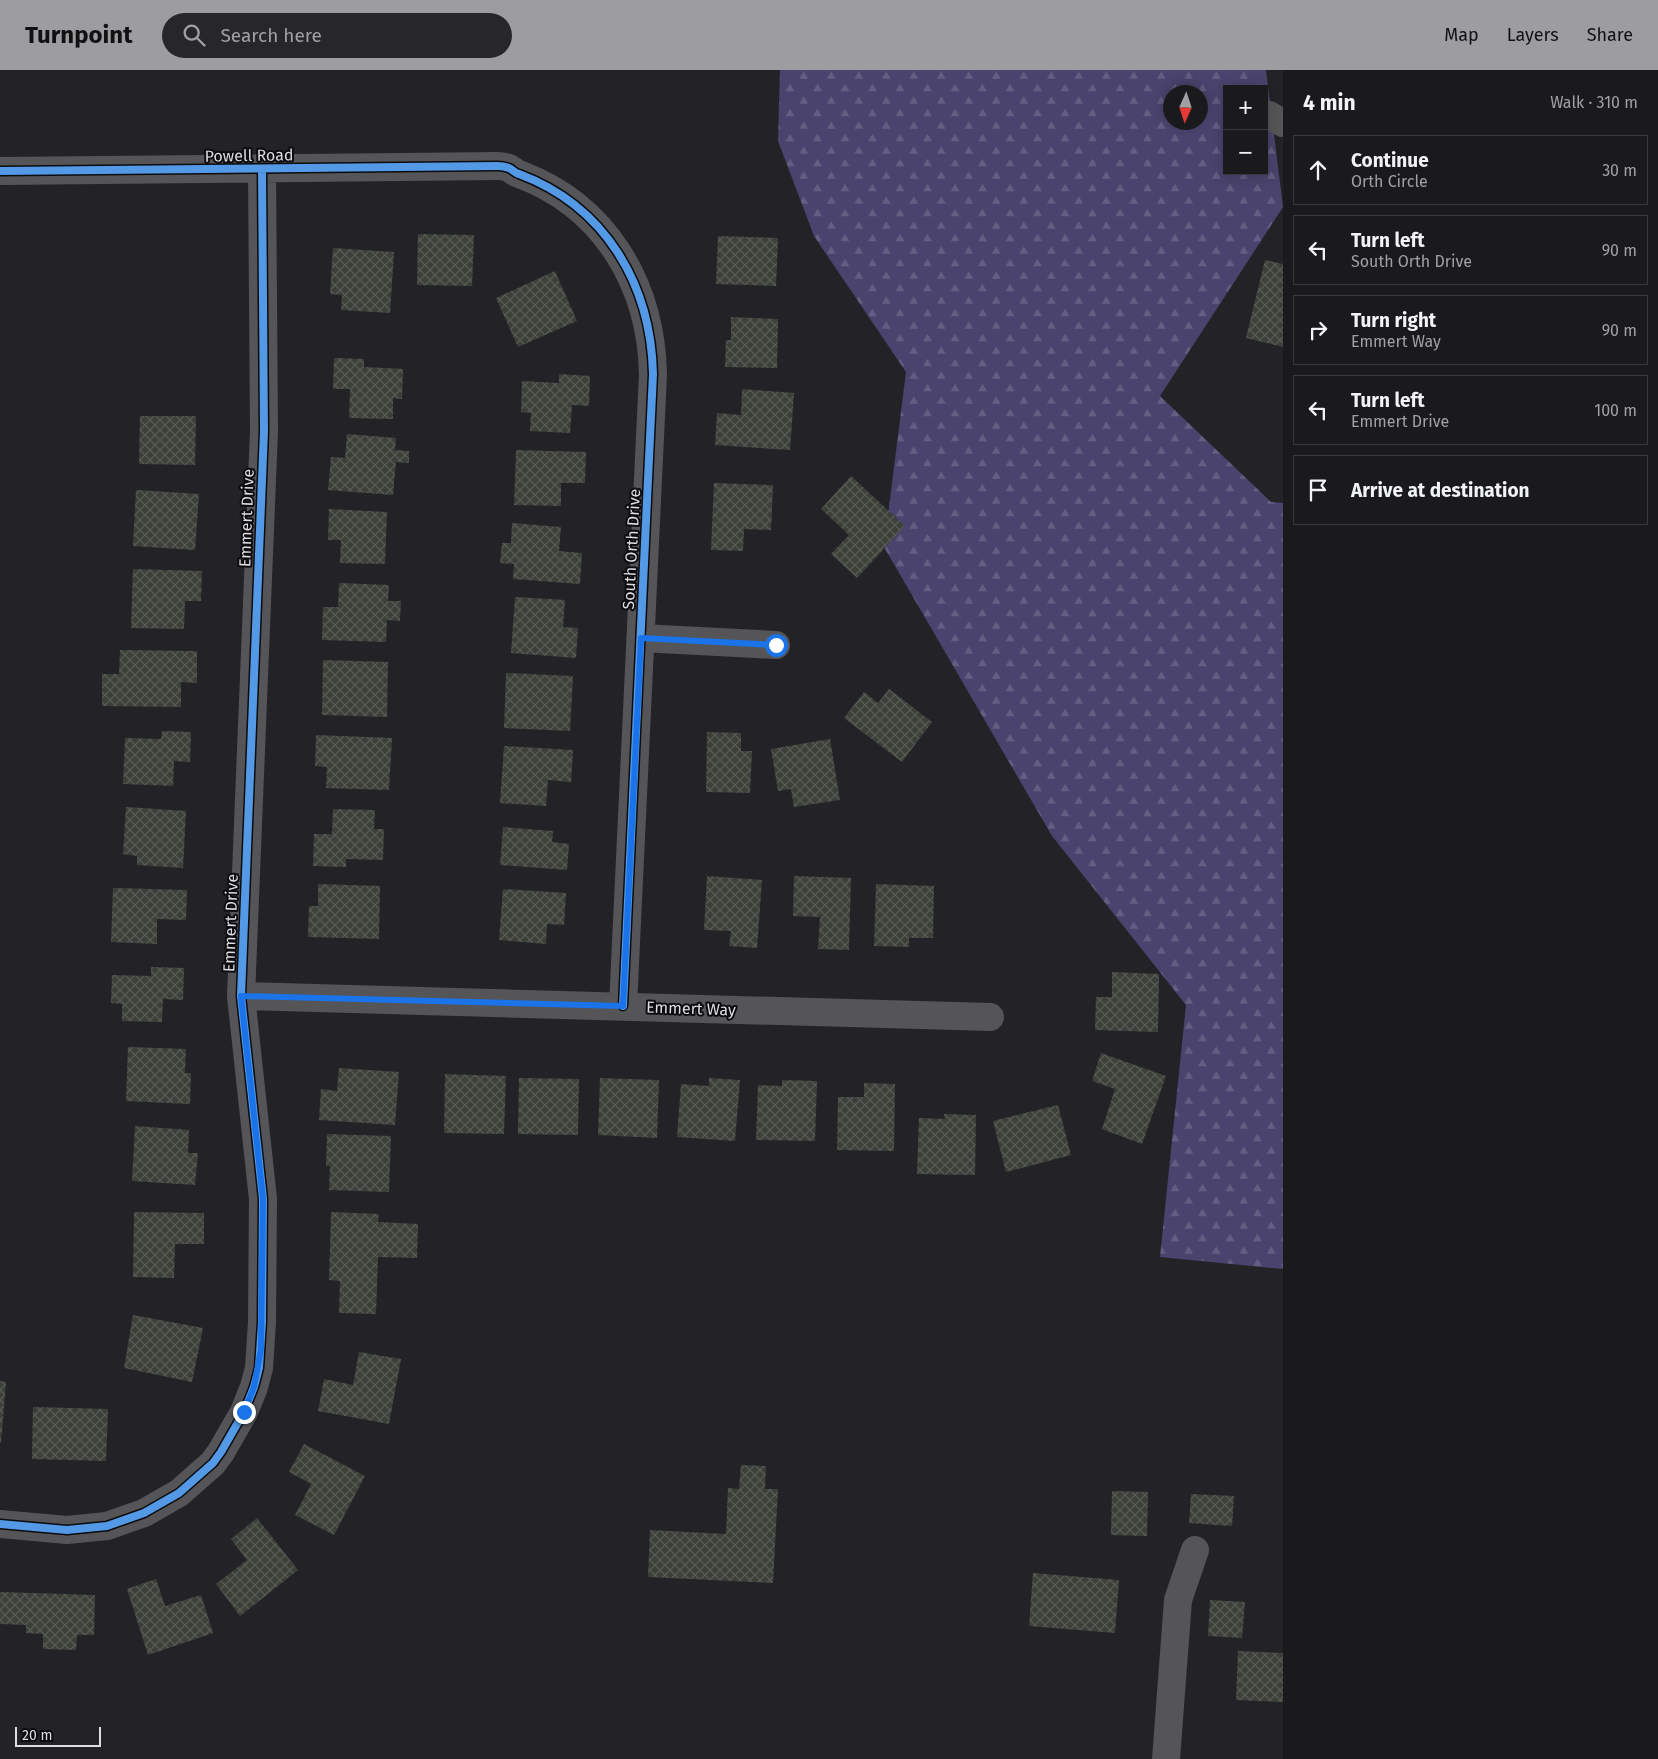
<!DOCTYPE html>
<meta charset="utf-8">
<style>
:root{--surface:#1a1a1d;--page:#27272a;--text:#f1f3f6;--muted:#9fa1a4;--line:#38383b;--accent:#9c9ca1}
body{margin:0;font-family:"Fira Sans",sans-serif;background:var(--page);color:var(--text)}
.controls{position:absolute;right:15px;top:15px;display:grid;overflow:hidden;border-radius:0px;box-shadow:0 2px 12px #0003}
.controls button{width:45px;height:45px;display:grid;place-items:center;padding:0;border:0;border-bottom:1px solid var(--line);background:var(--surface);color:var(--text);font:25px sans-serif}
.compass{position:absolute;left:1163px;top:15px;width:45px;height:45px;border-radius:50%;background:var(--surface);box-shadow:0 2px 12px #0003;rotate:183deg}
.scale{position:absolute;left:15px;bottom:12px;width:86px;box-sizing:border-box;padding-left:5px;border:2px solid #dddde2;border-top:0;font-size:14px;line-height:18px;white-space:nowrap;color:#dddde2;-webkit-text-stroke:4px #0c0b0f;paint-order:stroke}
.stop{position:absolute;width:15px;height:15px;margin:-11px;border:4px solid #1a73e8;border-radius:50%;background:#fff}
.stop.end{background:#1a73e8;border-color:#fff;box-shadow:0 1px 5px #0008}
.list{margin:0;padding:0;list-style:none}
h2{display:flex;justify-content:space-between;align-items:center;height:65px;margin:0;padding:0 20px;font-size:21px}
h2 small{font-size:16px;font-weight:400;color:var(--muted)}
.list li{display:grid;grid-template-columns:32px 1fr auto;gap:15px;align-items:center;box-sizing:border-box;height:70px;margin:0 10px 10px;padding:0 10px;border:1px solid var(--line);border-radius:0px}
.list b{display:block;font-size:19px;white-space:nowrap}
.list p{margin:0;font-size:16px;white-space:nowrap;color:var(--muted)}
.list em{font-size:16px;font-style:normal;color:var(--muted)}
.icon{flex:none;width:28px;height:28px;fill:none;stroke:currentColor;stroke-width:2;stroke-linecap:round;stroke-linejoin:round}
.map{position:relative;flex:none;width:1283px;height:1689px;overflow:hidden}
header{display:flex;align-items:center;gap:30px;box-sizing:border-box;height:70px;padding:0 25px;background:var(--accent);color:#111}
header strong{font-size:24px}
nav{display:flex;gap:28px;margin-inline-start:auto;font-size:18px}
.search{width:350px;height:45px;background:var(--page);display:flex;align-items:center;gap:12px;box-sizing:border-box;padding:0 18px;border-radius:28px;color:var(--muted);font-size:19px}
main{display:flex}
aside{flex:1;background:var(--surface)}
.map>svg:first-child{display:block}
</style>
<header>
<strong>Turnpoint</strong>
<div class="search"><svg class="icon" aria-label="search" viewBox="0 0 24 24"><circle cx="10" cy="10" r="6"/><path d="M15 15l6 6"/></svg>Search here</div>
<nav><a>Map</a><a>Layers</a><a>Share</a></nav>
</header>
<main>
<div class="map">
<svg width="1283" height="1689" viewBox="0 0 1283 1689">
<defs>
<pattern id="forest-firs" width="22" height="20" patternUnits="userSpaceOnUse" patternTransform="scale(1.25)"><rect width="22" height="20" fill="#4a436d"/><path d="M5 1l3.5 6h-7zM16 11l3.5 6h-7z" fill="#645e82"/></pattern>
<pattern id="building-cross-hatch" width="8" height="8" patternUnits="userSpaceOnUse" patternTransform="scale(1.25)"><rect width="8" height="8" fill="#3c4039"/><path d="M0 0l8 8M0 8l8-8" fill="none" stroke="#585b55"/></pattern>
</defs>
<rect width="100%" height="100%" fill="#232327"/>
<path fill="url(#forest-firs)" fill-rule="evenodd" d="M780 0H1266L1283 137 1160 326 1271 432 1283 433V1199L1160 1187 1186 935 1052 766 884 477 906 302 814 166 778 71ZM1227 19H1264V101H1227ZM1170 22H1200V52H1170Z"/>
<path fill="url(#building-cross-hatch)" d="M418 164 474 165 472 216 417 215Z
M718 166 778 168 776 216 716 214Z
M333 178 394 182 390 243 341 240 342 225 330 224Z
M1265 190 1283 194V277L1246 268Z
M555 201 577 251 518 277 496 228Z
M731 247 778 249 777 298 725 297 726 270H731Z
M334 288 364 289V297L403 299 402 329 393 328V349L349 348 350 319H333Z
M559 304 590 306 589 336 572 335 570 363 530 361 531 343 521 342 522 311 559 313Z
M742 319 794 323 790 380 715 375 717 343 741 345Z
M140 346H196L195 395 139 394Z
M347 364 396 368 395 380 409 381V393L396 392 393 425 328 420 331 387 345 388Z
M516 380 586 382 585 413H561V436L514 435Z
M851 406 905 456 857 508 831 484 849 465 821 439Z
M714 413 773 415 771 460 744 459 743 481 711 480Z
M136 420 199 424 195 480 133 476Z
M329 439 387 442 385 494 340 493 341 470H328Z
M512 453 561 457 559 481 582 483 580 514 513 509 514 494 500 493 502 473H511Z
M133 499 202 501 201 531H185L184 559 131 558Z
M339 513 389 515 388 531H401L400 551 387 550 386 572 322 570 323 537H338Z
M515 527 565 530 563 557 578 558 576 588 511 583Z
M120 580 197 581V613L181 612V637L102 636V604H119Z
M323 590 388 592 387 647 322 645Z
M506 603 573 606 570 661 504 658Z
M889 619 932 652 902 692 844 648 864 622 878 633Z
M162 661 191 662 190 692 174 691 173 716 123 714 125 668 161 669Z
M707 662 741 663V681H752L750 723 706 722Z
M316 665 392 668 389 720 326 718 327 697 315 696Z
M830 669 840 730 794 737 791 719 778 721 771 679Z
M504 676 573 680 571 712 548 710 546 736 500 733Z
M126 737 186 741 183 798 137 795V786L123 784Z
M333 739 375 740 374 759H384L383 790 346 789V797L313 796 314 764H332Z
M503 757 553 761 552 772 569 774 567 800 500 795Z
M707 806 762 810 757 878 729 876 731 861 704 860Z
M794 806 851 808 849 880 818 879 820 847 793 846Z
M318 814 380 816 379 869 308 867 309 836H318Z
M876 814 934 816 933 868H909V877L874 876Z
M113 818 187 820 186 850 157 849V874L111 872Z
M503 819 566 823 564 855 547 854 546 874 499 870Z
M151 897 184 898 183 930 163 929 162 952 122 951V934L111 933 112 905 151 906Z
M1112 902 1159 904 1158 962 1095 960 1096 927H1112Z
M128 977 186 979 185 1003H191L190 1034 126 1031Z
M1101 983 1166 1006 1142 1074 1102 1059 1115 1019 1092 1011Z
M339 998 399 1002 395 1055 319 1050 321 1019 337 1021Z
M445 1004 506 1006 504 1064 444 1063Z
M519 1008 579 1009 578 1065 518 1064Z
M600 1008 659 1010 657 1068 598 1065Z
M709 1008 740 1010 735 1071 677 1067 681 1014 709 1016Z
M782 1010 817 1011 815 1071 756 1070 758 1015 782 1016Z
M864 1013 895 1014 894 1081 837 1080 838 1027H864Z
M1058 1035 1071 1085 1006 1102 993 1051Z
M944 1044 976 1045 975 1105 917 1104 919 1048 945 1049Z
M135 1056 189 1060 188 1083H198L195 1115 132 1111Z
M327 1064 391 1066 389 1122 329 1120 330 1096H326Z
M134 1142 204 1143V1174H175L174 1208 133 1207Z
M331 1142 379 1144 378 1152 418 1154 417 1188 378 1187 376 1244 339 1243 340 1211 329 1210Z
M133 1245 203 1258 192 1312 124 1298Z
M359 1282 401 1289 389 1354 318 1341 324 1309 353 1315Z
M0 1311 6 1312 1 1373H0Z
M33 1337 108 1339 106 1391 32 1389Z
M304 1374 365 1406 334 1465 295 1445 311 1414 289 1402Z
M741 1395 766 1396 765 1419H778L773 1513 648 1507 650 1460 726 1464 728 1418 739 1419Z
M1112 1421 1148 1422 1147 1466 1111 1465Z
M1191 1424 1234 1426 1232 1456 1189 1453Z
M257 1448 298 1500 240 1546 216 1514 247 1490 231 1469Z
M1033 1503 1119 1510 1115 1563 1029 1556Z
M156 1509 165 1536 201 1525 213 1563 148 1585 127 1519Z
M0 1522 95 1525 94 1565H77L76 1580 43 1579V1564L26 1563V1555L0 1554Z
M1210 1530 1245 1532 1242 1568 1208 1566Z
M1238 1581 1283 1583V1632L1236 1630Z"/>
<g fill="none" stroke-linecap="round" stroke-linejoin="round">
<path stroke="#555557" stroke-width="28" d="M1269 45 1283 53
M0 101 498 96C502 96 506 97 509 98 513 100 515 103 519 104 605 136 651 214 653 304L623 936
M641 568 776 575
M241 926 990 947
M0 1454 67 1460 107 1456 144 1443 179 1423 213 1393 221 1382 244 1342 254 1317 259 1298 262 1252 263 1129 241 926 264 361 262 99
M1166 1689 1178 1530 1195 1480"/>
<g stroke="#0c0b0f" stroke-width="11">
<path id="cycleway" d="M0 101 498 96C502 96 506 97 509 98 513 100 515 103 519 104 605 136 651 214 653 304L623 936
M0 1454 67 1460 107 1456 144 1443 179 1423 213 1393 221 1382 244 1342 254 1317 259 1298 262 1252 263 1129 241 926 264 361 262 99"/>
</g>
<use href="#cycleway" stroke="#5399e6" stroke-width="8"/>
</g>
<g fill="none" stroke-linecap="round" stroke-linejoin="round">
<path stroke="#1a73e8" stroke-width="6" d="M244 1342 254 1317 261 1279 263 1129 241 926 623 936 641 568 776 575"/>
</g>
<g text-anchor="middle" stroke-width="4" stroke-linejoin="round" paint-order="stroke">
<g font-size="16" fill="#dddde2" stroke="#0c0b0f">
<text transform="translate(249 85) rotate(-1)" y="6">Powell Road</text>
<text transform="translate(246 448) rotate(-88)" y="6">Emmert Drive</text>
<text transform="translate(631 479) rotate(-87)" y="6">South Orth Drive</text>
<text transform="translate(230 853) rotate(-88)" y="6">Emmert Drive</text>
<text transform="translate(691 938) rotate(2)" y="6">Emmert Way</text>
</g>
</g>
</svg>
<div class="controls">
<button>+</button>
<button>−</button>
</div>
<svg class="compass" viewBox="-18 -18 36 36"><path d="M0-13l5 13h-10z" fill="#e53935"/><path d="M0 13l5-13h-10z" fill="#9fa1a4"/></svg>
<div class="scale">20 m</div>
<div class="stop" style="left:776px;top:575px"></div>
<div class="stop end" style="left:244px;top:1342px"></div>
</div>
<aside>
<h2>4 min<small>Walk · 310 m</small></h2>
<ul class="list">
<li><svg class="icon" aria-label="ahead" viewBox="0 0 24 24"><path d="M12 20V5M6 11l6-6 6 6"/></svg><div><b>Continue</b><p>Orth Circle</p></div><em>30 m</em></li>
<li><svg class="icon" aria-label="left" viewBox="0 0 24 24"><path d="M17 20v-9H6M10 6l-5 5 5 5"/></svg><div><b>Turn left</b><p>South Orth Drive</p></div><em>90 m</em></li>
<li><svg class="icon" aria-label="right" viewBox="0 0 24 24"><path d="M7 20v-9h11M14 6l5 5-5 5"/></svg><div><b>Turn right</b><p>Emmert Way</p></div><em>90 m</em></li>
<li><svg class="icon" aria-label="left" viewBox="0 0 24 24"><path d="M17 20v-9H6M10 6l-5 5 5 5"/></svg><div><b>Turn left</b><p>Emmert Drive</p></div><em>100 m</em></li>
<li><svg class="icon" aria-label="arrive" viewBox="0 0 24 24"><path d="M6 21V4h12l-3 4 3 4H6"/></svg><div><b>Arrive at destination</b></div></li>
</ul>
</aside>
</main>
